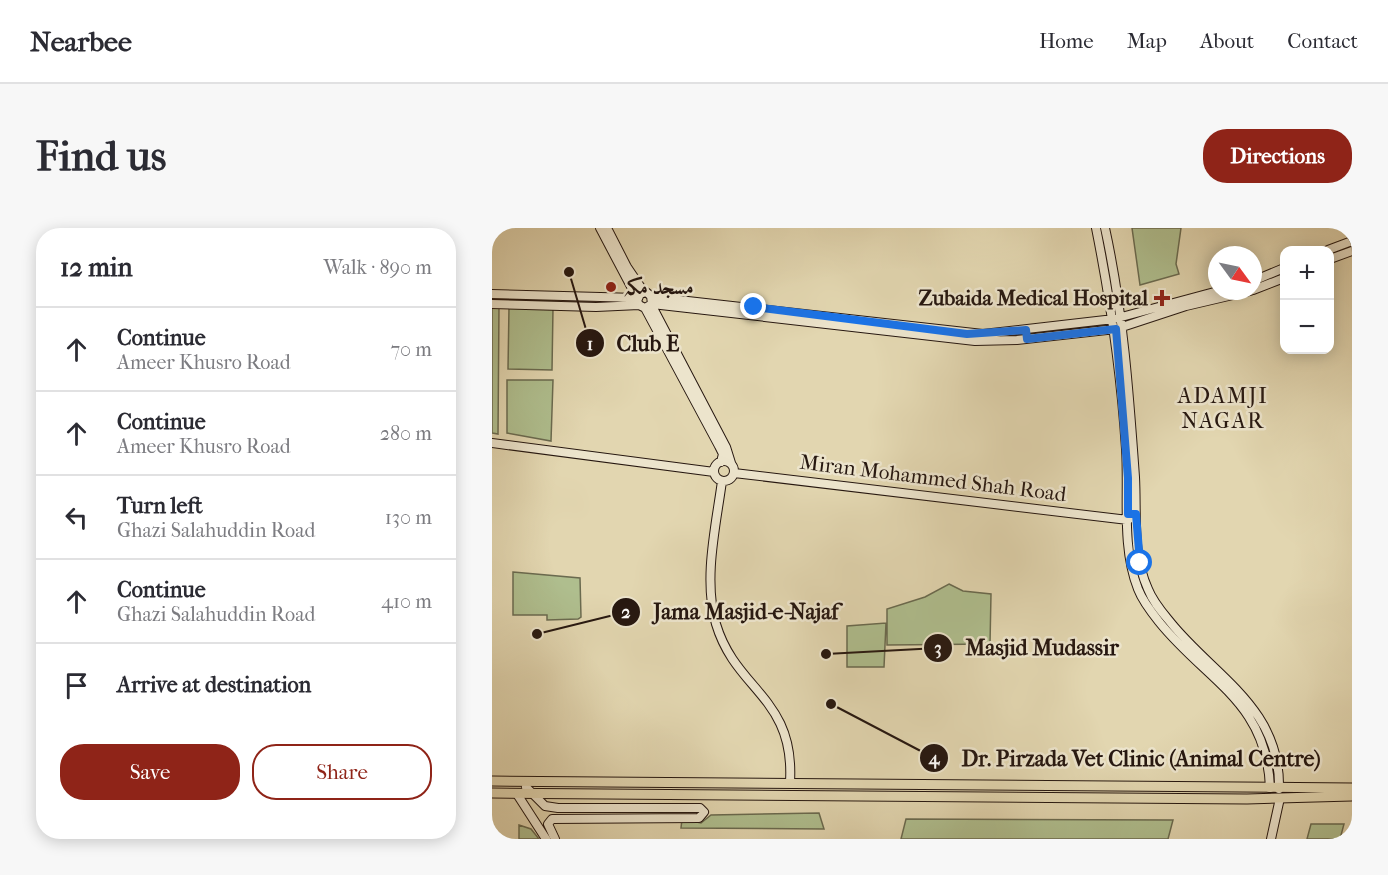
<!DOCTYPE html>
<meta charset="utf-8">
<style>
:root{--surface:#fff;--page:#f7f7f7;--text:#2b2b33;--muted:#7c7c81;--line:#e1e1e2;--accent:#8f2418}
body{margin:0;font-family:"IM FELL French Canon",Amiri,serif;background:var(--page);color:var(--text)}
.controls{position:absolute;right:18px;top:18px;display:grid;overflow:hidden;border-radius:12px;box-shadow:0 3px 15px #0003}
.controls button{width:54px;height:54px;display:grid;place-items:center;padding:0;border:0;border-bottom:2px solid var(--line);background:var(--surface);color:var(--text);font:30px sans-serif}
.compass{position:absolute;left:716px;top:18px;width:54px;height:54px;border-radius:50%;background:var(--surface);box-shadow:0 3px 15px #0003;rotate:123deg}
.stop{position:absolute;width:18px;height:18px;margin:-14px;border:4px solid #1a73e8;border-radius:50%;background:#fff}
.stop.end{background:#1a73e8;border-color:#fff;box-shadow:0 2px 6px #0008}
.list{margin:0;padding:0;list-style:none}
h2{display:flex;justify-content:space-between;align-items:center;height:78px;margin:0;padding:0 24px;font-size:26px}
h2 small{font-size:20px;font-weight:400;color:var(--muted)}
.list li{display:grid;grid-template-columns:39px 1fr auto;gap:18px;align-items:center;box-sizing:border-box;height:84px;padding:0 24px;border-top:2px solid var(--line)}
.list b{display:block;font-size:22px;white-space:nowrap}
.list p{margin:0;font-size:20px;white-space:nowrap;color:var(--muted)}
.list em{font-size:20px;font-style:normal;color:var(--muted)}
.actions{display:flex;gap:12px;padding:18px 24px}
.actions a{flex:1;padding:14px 0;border:2px solid var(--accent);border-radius:24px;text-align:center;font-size:21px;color:var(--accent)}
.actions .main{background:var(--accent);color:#fff}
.icon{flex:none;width:33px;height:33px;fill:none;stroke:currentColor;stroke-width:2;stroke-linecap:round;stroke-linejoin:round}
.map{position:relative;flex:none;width:860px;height:611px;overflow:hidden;border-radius:24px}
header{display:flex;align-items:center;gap:36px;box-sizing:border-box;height:84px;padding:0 30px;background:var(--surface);border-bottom:2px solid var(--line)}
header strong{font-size:28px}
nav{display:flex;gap:33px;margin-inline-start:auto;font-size:21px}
.intro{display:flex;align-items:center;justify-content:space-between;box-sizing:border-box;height:144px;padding:0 36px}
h1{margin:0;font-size:42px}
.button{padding:15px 27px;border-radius:24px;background:var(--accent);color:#fff;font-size:21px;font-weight:700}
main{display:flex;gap:36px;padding:0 36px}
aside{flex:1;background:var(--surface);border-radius:24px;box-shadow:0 3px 15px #0003}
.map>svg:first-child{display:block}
</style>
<header>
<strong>Nearbee</strong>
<nav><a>Home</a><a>Map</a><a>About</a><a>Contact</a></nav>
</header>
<div class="intro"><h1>Find us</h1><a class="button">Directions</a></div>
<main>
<aside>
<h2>12 min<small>Walk · 890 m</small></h2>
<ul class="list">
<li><svg class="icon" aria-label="ahead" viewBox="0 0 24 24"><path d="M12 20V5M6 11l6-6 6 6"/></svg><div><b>Continue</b><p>Ameer Khusro Road</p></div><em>70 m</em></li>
<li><svg class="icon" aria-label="ahead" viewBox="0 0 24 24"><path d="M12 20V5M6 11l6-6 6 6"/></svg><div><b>Continue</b><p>Ameer Khusro Road</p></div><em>280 m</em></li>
<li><svg class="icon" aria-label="left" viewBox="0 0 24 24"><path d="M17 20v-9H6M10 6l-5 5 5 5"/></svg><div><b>Turn left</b><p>Ghazi Salahuddin Road</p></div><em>130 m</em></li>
<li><svg class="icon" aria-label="ahead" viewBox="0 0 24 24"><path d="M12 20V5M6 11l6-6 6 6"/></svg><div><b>Continue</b><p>Ghazi Salahuddin Road</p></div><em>410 m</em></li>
<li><svg class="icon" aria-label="arrive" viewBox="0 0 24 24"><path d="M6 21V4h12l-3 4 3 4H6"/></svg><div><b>Arrive at destination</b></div></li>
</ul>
<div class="actions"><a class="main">Save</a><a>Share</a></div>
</aside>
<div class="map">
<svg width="860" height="611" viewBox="0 0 860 611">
<rect width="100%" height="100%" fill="#e2d6b0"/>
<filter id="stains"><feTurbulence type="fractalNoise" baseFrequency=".00333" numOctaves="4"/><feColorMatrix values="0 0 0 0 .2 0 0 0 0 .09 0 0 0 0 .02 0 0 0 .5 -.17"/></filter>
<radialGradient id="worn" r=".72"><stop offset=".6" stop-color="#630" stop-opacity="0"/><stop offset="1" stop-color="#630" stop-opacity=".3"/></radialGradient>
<path fill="#afbe8e" stroke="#6a6a4f" stroke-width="1.5" d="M640 0H689L684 36 687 46 648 57Z
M0 77 7 78 6 206 0 205Z
M17 79 61 80 60 142 16 141Z
M15 152H61L59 213 15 205Z
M21 344 88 350 89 389 86 391 55 392V387H21Z
M457 356 471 363 499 366 498 416 395 417V381L433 369Z
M394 395 392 439H355V398Z
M327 585 332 601 189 600 190 591 209 595 219 587Z
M414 591 681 592 676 611H409Z
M819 596H852L848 611H815Z
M27 597 39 601 47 611H27Z"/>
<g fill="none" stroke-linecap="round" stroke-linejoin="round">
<g stroke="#261710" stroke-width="10">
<path id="secondary" d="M108 0 145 70
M115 0 135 39 152 64
M604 0C619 75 629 144 634 221 637 267 629 318 646 361 651 374 660 385 668 395 716 454 775 474 778 560
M613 0C631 82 637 165 643 249 645 286 640 326 656 361 661 374 670 384 679 395 723 449 789 480 787 561
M836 22 860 13
M838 31 860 23
M761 53 792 40
M761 62 792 50
M0 66 145 70
M160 69 491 106 622 91 726 63
M0 76 104 79 147 77 153 80 160 76 159 68 154 64 148 66 145 73 147 77
M159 76 234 219 239 235
M160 76 483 113 525 112 624 101 694 78 758 63
M153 80 227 218 231 226 229 234
M0 215 222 244
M222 243a10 10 0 1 1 20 0a10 10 0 1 1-20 0Z
M242 245 636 292
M230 253C224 298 211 351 224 396 244 463 303 469 298 554
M34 559 53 578 66 580H208L212 584 207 590 60 591 56 596 63 611
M25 566 54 611
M779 611 788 570"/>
</g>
<g stroke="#261710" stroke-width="11">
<path id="highway" d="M0 553 860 560
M0 565 755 571 860 568"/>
</g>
<use href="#secondary" stroke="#ece4cc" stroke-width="8"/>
<use href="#highway" stroke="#e2d6b0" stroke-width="9"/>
</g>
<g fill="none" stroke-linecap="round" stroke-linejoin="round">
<path stroke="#1a73e8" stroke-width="8" d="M262 79 475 106 534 102 535 111 624 101 636 250V286H644L648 335"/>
</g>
<g fill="#8f2418" stroke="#ece4cc" stroke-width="2">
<circle cx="119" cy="59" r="6"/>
<path d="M667 61h6v6h6v6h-6v6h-6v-6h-6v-6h6z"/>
</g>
<g text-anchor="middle" stroke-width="5" stroke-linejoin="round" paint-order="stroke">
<g font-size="21" font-weight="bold" fill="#261710" stroke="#ece4cc" text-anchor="start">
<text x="131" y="66">مسجد مکہ</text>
<text x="656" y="77" text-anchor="end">Zubaida Medical Hospital</text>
</g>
<g font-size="21" fill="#261710" stroke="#ece4cc">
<text transform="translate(441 250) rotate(7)" y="7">Miran Mohammed Shah Road</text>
</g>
<g font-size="22" letter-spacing="1.5" fill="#261710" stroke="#ece4cc">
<text x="731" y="175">ADAMJI<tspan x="731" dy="25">NAGAR</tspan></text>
</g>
</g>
<path fill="none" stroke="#261710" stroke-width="2" d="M77 44L98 115M45 406L134 384M334 426L446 420M339 476L442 530"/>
<g fill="#261710" stroke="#ece4cc" stroke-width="2">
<circle cx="77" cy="44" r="6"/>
<circle cx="45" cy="406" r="6"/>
<circle cx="334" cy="426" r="6"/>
<circle cx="339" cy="476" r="6"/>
<circle cx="98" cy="115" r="15"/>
<circle cx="134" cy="384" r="15"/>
<circle cx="446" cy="420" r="15"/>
<circle cx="442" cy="530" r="15"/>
</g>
<g font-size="18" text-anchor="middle" font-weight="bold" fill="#fff">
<text x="98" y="122">1</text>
<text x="134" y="390">2</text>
<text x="446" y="426">3</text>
<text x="442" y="536">4</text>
</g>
<g font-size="22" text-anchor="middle" font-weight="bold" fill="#261710" stroke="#ece4cc" stroke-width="5" stroke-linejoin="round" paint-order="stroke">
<text x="156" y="123">Club E</text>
<text x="254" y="391">Jama Masjid-e-Najaf</text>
<text x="550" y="427">Masjid Mudassir</text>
<text x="649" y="538">Dr. Pirzada Vet Clinic (Animal Centre)</text>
</g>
<rect width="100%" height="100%" filter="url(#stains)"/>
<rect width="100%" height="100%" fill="url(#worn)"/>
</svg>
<div class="controls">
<button>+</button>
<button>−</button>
</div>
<svg class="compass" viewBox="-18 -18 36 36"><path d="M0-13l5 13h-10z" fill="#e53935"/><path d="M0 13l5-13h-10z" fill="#7c7c81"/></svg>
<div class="stop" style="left:648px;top:335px"></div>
<div class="stop end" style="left:262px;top:79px"></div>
</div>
</main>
